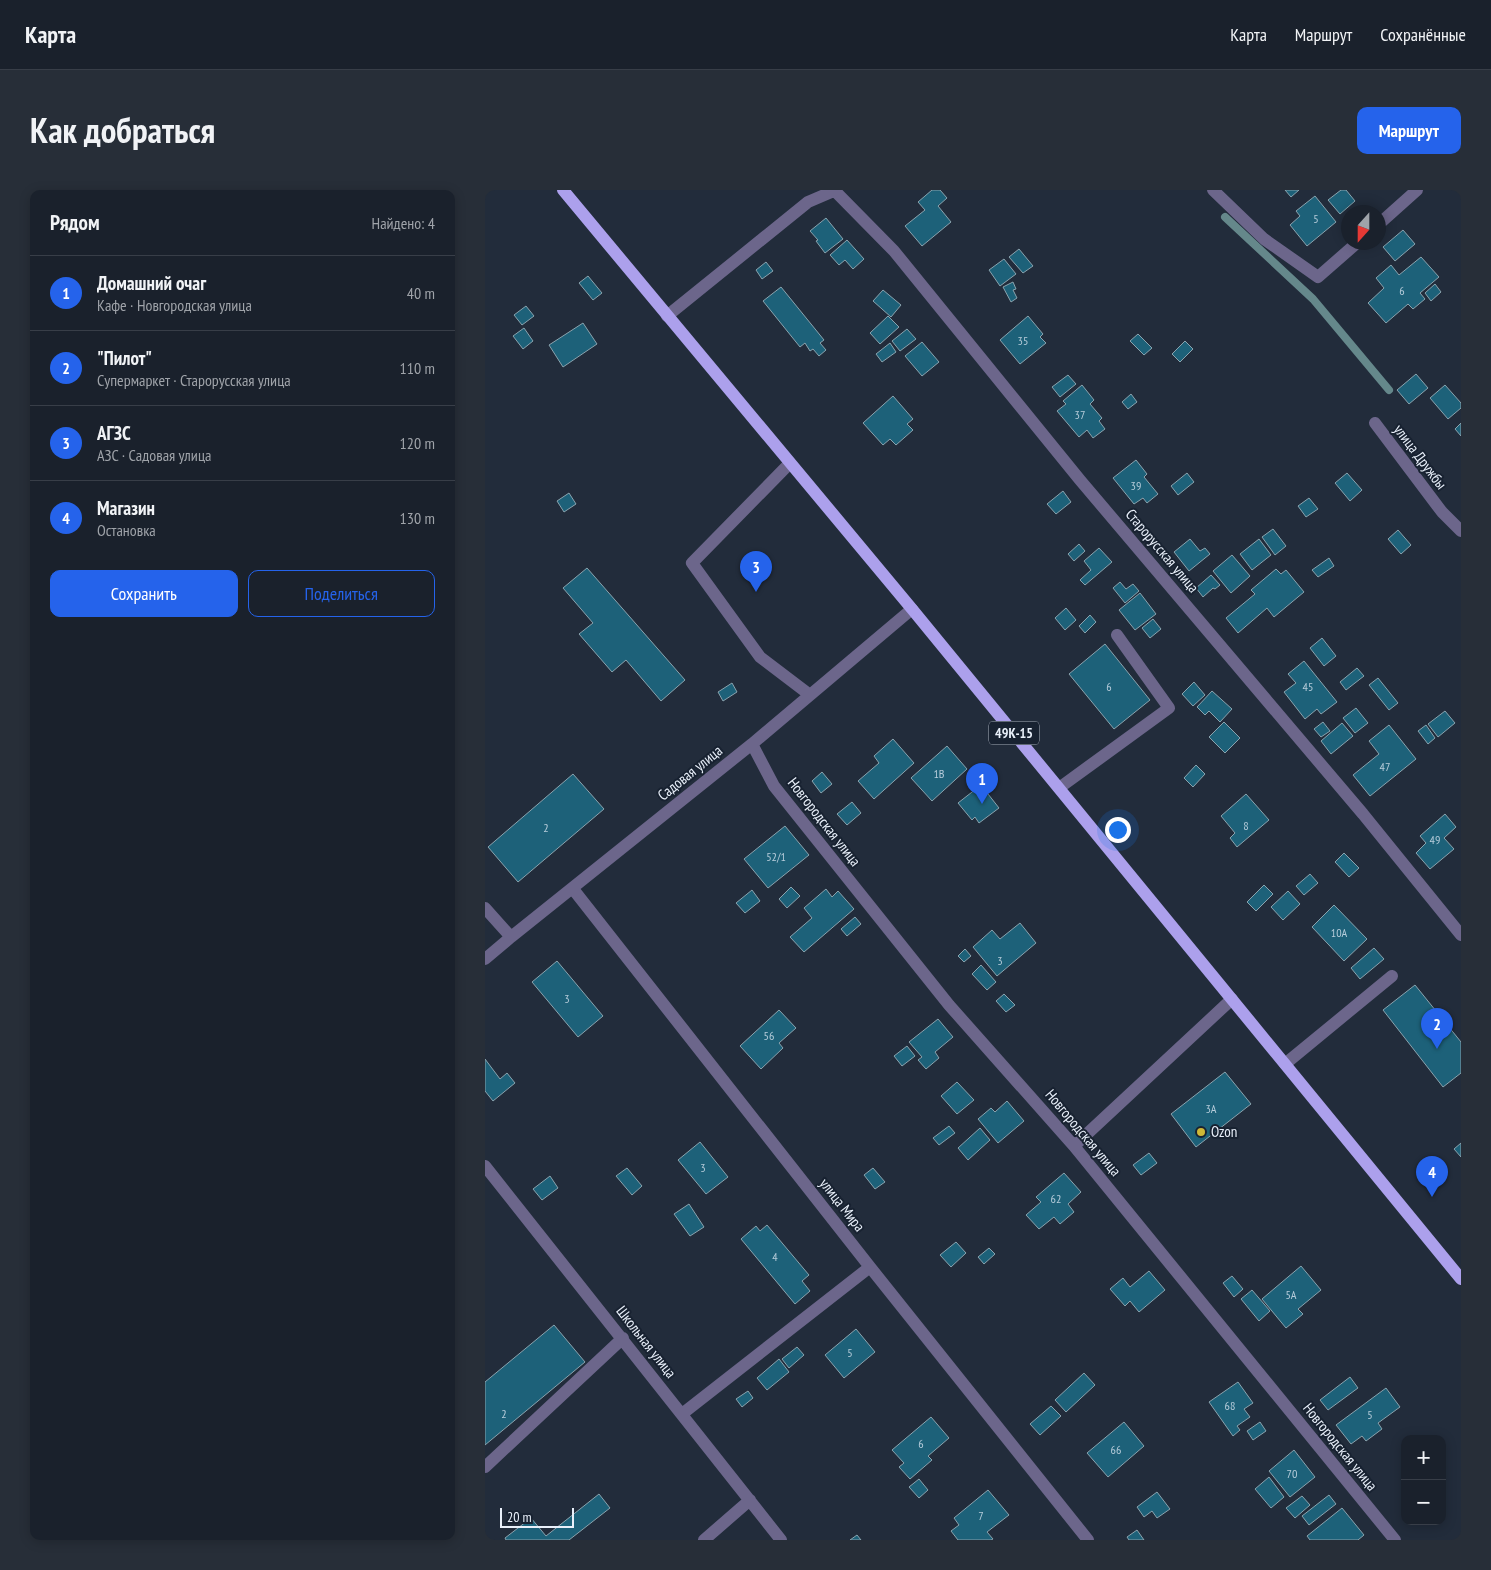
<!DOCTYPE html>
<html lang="ru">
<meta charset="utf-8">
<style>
:root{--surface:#1a212c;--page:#272e38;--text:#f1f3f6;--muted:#9fa3a9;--line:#383e48;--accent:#2563eb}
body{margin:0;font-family:"PT Sans Narrow",sans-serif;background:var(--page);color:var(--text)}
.controls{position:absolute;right:15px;bottom:15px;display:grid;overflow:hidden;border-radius:10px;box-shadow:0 2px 12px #0003}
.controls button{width:45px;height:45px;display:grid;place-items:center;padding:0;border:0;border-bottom:1px solid var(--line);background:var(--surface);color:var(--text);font:25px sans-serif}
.compass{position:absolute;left:856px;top:15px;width:45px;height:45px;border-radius:50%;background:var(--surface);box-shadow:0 2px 12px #0003;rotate:201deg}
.scale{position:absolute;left:15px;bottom:12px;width:74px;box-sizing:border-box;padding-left:5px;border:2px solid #e9f0fa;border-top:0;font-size:14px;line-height:18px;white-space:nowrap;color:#e9f0fa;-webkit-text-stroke:4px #182231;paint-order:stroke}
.you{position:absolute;left:632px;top:639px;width:18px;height:18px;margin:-12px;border:4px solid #fff;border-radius:50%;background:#1a73e8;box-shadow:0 0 0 8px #1a73e833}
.badge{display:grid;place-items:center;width:32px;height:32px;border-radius:50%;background:var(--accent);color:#fff;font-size:16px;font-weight:700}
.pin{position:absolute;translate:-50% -41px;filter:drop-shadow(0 1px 2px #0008)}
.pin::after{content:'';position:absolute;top:26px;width:18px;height:15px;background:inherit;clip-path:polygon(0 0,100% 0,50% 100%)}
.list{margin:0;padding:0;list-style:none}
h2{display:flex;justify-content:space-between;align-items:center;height:65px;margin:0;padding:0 20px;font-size:21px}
h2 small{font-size:16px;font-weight:400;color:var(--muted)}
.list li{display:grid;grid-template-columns:32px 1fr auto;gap:15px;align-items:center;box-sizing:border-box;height:75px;padding:0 20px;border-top:1px solid var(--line)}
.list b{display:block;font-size:19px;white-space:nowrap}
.list p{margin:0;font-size:16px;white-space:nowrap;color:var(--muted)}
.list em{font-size:16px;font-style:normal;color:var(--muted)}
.actions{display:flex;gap:10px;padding:15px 20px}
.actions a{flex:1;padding:11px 0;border:1px solid var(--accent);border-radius:10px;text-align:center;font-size:18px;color:var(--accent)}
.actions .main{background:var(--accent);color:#fff}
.map{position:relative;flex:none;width:976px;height:1350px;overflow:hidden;border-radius:10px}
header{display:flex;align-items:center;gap:30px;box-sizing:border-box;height:70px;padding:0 25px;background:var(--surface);border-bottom:1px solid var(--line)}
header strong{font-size:24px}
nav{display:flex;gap:28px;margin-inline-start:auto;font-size:18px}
.intro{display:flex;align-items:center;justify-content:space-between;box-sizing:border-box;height:120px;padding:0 30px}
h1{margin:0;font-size:35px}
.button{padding:12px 22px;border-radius:10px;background:var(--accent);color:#fff;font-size:18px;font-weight:700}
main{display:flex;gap:30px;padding:0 30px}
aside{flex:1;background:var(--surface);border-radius:10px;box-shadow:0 2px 12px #0003}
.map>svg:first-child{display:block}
</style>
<header>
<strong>Карта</strong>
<nav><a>Карта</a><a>Маршрут</a><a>Сохранённые</a></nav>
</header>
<div class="intro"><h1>Как добраться</h1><a class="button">Маршрут</a></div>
<main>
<aside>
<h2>Рядом<small>Найдено: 4</small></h2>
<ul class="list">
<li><span class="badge">1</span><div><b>Домашний очаг</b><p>Кафе · Новгородская улица</p></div><em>40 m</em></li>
<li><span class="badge">2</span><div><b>&quot;Пилот&quot;</b><p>Супермаркет · Старорусская улица</p></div><em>110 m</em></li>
<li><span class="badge">3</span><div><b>АГЗС</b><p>АЗС · Садовая улица</p></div><em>120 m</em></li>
<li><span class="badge">4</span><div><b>Магазин</b><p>Остановка</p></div><em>130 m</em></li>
</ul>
<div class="actions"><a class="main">Сохранить</a><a>Поделиться</a></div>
</aside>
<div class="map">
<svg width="976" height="1350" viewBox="0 0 976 1350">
<rect width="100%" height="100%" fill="#222c3b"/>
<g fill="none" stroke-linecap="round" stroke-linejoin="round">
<path stroke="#65888b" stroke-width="8" d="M740 27 828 109 904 200"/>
</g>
<path fill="#1d6179" stroke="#8aa3ae" d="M447 0H455L462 8 453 16 466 32 437 56 420 36 440 20 433 12Z
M800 0H814L806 7Z
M856 0H861L870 11 855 24 843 10Z
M830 6 851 32 822 56 805 35 815 26 811 21Z
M341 28 358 49 340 63 331 51 333 50 325 41Z
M918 40 930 54 910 71 898 57Z
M362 50 379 69 368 79 360 70 354 75 345 65Z
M534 59 548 76 538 83 524 67Z
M936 67 954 87 935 103 940 109 928 119 923 114 901 133 883 113 899 98 891 88 906 75 914 85Z
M519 69 531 84 515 96 504 80Z
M281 72 288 81 277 89 271 80Z
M103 86 117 103 108 110 94 93Z
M528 92 531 99 528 100 532 108 526 112 518 97Z
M950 94 956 102 946 111 940 103Z
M296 97 339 150 335 153 341 160 334 166 328 159 325 161 320 153 315 157 278 111Z
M398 100 416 115 406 127 388 111Z
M41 116 49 126 37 135 29 125Z
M403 126 414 137 395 154 385 143Z
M543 126 558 144 555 147 561 153 535 174 515 150Z
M98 133 112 154 78 177 64 155Z
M39 138 48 151 38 159 28 146Z
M422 139 431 149 415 161 407 151Z
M653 144 667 158 659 165 645 151Z
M700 151 708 159 695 172 687 164Z
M437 152 454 172 437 186 420 166Z
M405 153 411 162 397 172 391 164Z
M931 184 943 198 924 214 912 200Z
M583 185 591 194 575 207 567 197Z
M597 195 609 210 605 214 617 228 614 231 620 239 608 248 602 240 594 247 572 221 581 214 578 211Z
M960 195 976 213V218L963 229 945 208Z
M646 204 652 212 643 219 637 212Z
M408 206 428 229 422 234 428 240 411 255 405 249 398 255 378 233Z
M976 233V246L970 239Z
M651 270 662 284 659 287 673 304 662 313 658 308 649 314 628 288Z
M702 283 709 292 693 305 686 296Z
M862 283 877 300 865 311 850 293Z
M578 301 586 312 571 324 562 314Z
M84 303 91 314 79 322 72 311Z
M824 308 833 319 821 327 813 316Z
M788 339 801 356 790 365 777 347Z
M913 340 926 355 916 364 903 349Z
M705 349 715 361 720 358 725 364 704 381 689 362Z
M774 349 786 365 767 380 755 364Z
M594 354 600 361 589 371 583 364Z
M614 358 627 372 600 395 595 390 606 380 599 371Z
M747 365 765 386 746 403 728 381Z
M844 368 849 376 833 387 827 380Z
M102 378 200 490 176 511 141 470 127 482 94 444 108 433 78 398Z
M791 379 796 384 801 380 819 402 789 427 782 418 753 443 741 428 770 404 766 400Z
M726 385 735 395 730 399 728 398 718 407 711 398Z
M635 392 641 399 648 394 654 401 640 413 628 398Z
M655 403 671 424 650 440 634 420Z
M581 418 591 430 580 440 570 428Z
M605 425 611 432 600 443 594 436Z
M668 429 676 439 665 448 657 438Z
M837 448 851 466 839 476 825 458Z
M620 454 665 510 629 539 584 484Z
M819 471 852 512 836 524 832 519 820 529 799 502 811 493 803 484Z
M872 478 879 486 861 500 855 492Z
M893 488 913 513 904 520 884 495Z
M709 492 720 505 708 516 697 504Z
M247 493 252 502 238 511 233 502Z
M727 501 747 519 735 532 724 521 720 525 712 517Z
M871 518 883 533 870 543 858 528Z
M960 521 970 533 953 547 943 534Z
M739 532 755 548 740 563 724 547Z
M838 532 845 541 836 547 829 539Z
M857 533 868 546 846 564 836 551Z
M904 535 931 569 885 606 868 585 894 564 884 551Z
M941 535 950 548 943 554 933 541Z
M408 549 429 573 389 609 373 591 394 573 389 566Z
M462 556 482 579 447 611 426 588Z
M711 575 720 584 708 597 699 588Z
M337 582 347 594 336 603 327 591Z
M88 584 119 619 33 692 3 657Z
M496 595 514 618 494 633 490 627 487 630 473 613Z
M761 604 784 630 752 657 745 648 750 643 736 626Z
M367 612 376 623 362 635 352 624Z
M960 624 971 637 959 648 969 659 945 679 931 663 941 653 935 646Z
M300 636 324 665 283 698 259 669Z
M859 663 874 678 864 687 850 672Z
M825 684 833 693 819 705 811 696Z
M779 695 788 704 771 721 762 712Z
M306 697 315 706 302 718 294 709Z
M341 699 347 707 353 701 369 719 319 762 305 747 327 728 319 718Z
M267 700 275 711 260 723 251 713Z
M803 701 815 714 798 730 786 717Z
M849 715 882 749 859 771 827 737Z
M370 727 376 734 362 746 356 739Z
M535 733 551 753 512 786 488 757 507 740 515 749Z
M889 758 899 769 875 789 866 778Z
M480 759 486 766 479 772 473 766Z
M72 771 118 826 93 847 47 792Z
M496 775 511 792 502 800 487 784Z
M930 795 976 852V883L958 897 898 820Z
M519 804 530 815 521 822 511 811Z
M294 820 311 838 294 853 298 858 276 879 255 856Z
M453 829 468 847 450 862 454 868 441 879 433 870 437 867 424 852Z
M422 856 430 866 417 876 409 866Z
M0 869 15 889 22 883 30 893 8 911 0 901Z
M740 882 766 914 711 957 686 924Z
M472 892 489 910 472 924 456 906Z
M522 911 539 931 513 953 493 929 506 918 510 922Z
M464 936 470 943 454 955 448 948Z
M495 938 505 950 483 970 473 958Z
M215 952 243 987 221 1004 193 970Z
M976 953V967L969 959Z
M664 963 672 973 656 985 648 975Z
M142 978 157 996 147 1005 131 986Z
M388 978 400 992 390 999 379 985Z
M579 983 596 1002 583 1014 589 1022 575 1034 569 1027 554 1039 541 1025 556 1012 551 1007Z
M65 986 73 998 57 1010 48 999Z
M204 1014 219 1037 205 1046 189 1024Z
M282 1035 324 1085 317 1091 325 1101 310 1114 256 1049 271 1036 275 1041Z
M471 1052 481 1063 466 1077 455 1065Z
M504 1058 510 1064 499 1074 493 1067Z
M816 1076 836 1100 813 1119 818 1124 801 1138 777 1109Z
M664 1081 680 1100 654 1122 645 1111 640 1116 625 1099 638 1088 645 1097Z
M747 1086 758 1099 749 1107 738 1093Z
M767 1100 785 1121 774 1131 756 1109Z
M69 1135 100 1172 0 1255V1192Z
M371 1139 390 1162 359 1188 340 1165Z
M312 1157 319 1165 304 1178 297 1169Z
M294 1169 304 1182 282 1200 272 1188Z
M599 1183 610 1195 581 1222 570 1210Z
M865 1187 873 1198 843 1220 835 1210Z
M753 1192 768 1213 759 1219 765 1227 752 1236 755 1240 748 1246 724 1212Z
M901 1198 915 1217 893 1233 897 1239 881 1251 877 1246 866 1254 851 1235Z
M263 1201 268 1208 257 1217 251 1209Z
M566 1216 576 1226 555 1245 545 1234Z
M446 1227 464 1248 443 1266 447 1270 425 1289 414 1277 419 1273 407 1260Z
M639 1232 659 1256 623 1287 602 1263Z
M775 1232 781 1241 768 1250 762 1241Z
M809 1260 830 1287 805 1307 784 1281Z
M784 1287 799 1307 786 1318 770 1299Z
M434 1289 443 1300 434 1308 424 1297Z
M503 1300 524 1325 502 1342 508 1349 506 1350H473L466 1341 474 1335 469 1328Z
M672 1302 685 1319 672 1328 667 1321 659 1327 652 1317Z
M114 1304 125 1318 84 1350H21L20 1348 46 1328 61 1346Z
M844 1305 851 1314 824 1335 817 1326Z
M817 1306 825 1315 810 1328 801 1318Z
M857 1318 879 1345 873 1350H825L822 1346Z
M652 1340 659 1350H644L642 1347Z
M372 1345 376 1350H365Z"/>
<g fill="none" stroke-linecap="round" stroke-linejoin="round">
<path stroke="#6c668b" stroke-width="12" d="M349 0 409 61 595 290 878 624 976 745
M728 0 779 49 833 87 873 52
M894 34 932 0
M182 126 323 12 351 0
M890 233 957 322 976 341
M305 273 207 373 275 467 325 505
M267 554 289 596 464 815 589 956 910 1350
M574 598 684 518 632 445
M88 699 385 1077 603 1350
M0 718 26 747
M0 769 26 747 267 554 427 419
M800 874 907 786
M589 956 747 809
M0 976 296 1350
M197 1224 385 1077
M0 1277 138 1148
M219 1350 265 1310"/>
<path stroke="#aca0ec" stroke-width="12" d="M78 0 427 419 976 1089"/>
</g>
<circle fill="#cfb837" stroke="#182231" stroke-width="2" cx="716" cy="942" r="5"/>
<g text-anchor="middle" stroke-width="4" stroke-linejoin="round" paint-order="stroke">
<g font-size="12" fill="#b6ccda">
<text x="831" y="33">5</text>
<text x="917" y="105">6</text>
<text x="538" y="155">35</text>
<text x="595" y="229">37</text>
<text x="651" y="300">39</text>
<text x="624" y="501">6</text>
<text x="823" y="501">45</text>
<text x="900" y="581">47</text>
<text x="454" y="588">1В</text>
<text x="761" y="640">8</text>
<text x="61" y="642">2</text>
<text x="950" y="654">49</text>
<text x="291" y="671">52/1</text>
<text x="854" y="747">10А</text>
<text x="515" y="775">3</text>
<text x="82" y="813">3</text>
<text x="284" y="850">56</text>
<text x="726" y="923">3А</text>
<text x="218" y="982">3</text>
<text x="571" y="1013">62</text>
<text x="290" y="1071">4</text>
<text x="806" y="1109">5А</text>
<text x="365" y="1167">5</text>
<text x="745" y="1220">68</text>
<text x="19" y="1228">2</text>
<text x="885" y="1229">5</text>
<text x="436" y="1258">6</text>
<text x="631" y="1264">66</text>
<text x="807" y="1288">70</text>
<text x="496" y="1330">7</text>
</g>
<rect fill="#182231" stroke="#aab2be" stroke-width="1" x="504" y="531.5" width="50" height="23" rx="4"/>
<g font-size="14" font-weight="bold" fill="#e9f0fa">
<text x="529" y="548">49К-15</text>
</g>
<g font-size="15" fill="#e9f0fa" stroke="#182231">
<text transform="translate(935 267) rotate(53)" y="5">улица Дружбы</text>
<text transform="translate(677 361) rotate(50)" y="5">Старорусская улица</text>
<text transform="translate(205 583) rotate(-39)" y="5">Садовая улица</text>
<text transform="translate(339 632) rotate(52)" y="5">Новгородская улица</text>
<text transform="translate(598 943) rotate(50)" y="5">Новгородская улица</text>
<text transform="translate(357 1015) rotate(52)" y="5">улица Мира</text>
<text transform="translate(161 1152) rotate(52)" y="5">Школьная улица</text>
<text transform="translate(855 1257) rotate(51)" y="5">Новгородская улица</text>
</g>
<g font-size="15" fill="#e9f0fa" stroke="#182231" text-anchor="start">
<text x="726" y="947">Ozon</text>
</g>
</g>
</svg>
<div class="controls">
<button>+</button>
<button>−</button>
</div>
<svg class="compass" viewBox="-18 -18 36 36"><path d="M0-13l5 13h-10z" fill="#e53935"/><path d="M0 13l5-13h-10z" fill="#9fa3a9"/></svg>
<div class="scale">20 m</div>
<div class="you"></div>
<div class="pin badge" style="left:497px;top:614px">1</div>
<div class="pin badge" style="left:952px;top:859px">2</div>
<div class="pin badge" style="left:271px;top:402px">3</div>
<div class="pin badge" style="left:947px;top:1007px">4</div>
</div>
</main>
